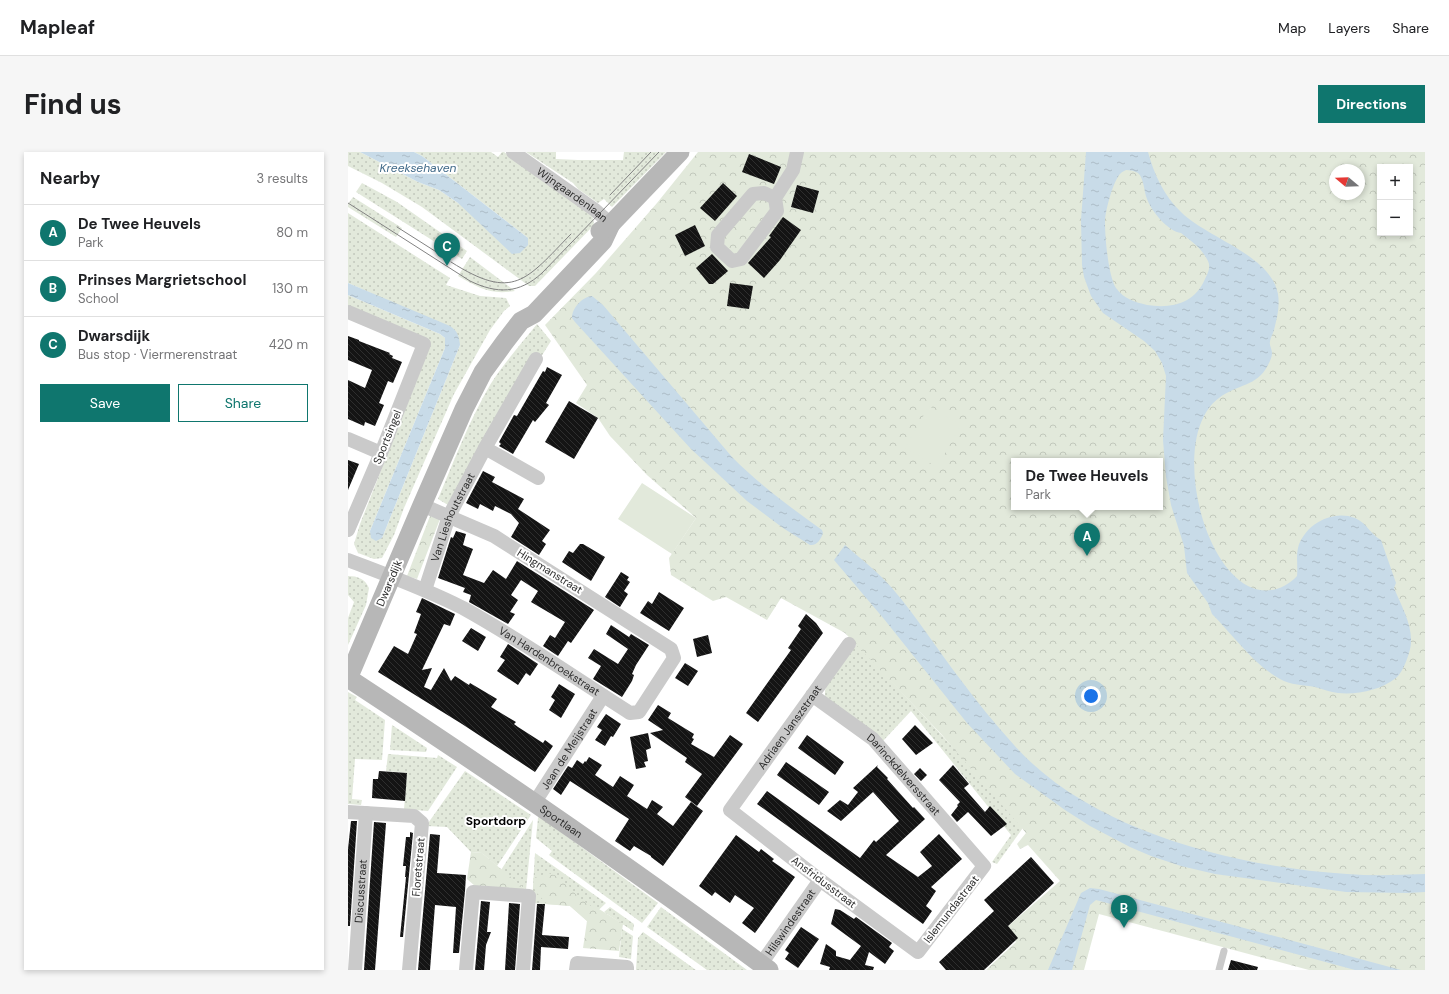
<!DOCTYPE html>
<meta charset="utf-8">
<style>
:root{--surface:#fff;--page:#f6f6f6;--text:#202124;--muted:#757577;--line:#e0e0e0;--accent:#0f766e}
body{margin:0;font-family:"DM Sans",sans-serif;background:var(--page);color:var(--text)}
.controls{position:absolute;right:12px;top:12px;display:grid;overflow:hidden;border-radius:0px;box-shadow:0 2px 6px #0003}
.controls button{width:36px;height:36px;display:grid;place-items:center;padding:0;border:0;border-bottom:1px solid var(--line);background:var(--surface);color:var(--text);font:20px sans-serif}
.compass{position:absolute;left:981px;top:12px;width:36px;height:36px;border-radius:50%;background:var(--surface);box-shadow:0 2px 6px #0003;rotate:289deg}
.you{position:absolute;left:743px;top:544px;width:14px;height:14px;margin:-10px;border:3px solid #fff;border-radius:50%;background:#1a73e8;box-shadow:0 0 0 6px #1a73e833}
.badge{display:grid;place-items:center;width:26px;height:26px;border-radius:50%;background:var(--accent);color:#fff;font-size:13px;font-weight:700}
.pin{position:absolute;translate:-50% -33px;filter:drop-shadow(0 1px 2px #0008)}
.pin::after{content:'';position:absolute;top:21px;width:14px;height:12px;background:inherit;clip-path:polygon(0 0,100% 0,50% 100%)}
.popup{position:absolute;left:663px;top:306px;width:152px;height:52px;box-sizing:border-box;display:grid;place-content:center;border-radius:0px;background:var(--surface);filter:drop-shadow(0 1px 3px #0005);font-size:13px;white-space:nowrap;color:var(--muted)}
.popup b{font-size:15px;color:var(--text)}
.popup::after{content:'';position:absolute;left:50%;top:100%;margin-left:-8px;border:8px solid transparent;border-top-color:var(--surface)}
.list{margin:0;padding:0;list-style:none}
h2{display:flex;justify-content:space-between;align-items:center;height:52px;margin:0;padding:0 16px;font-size:17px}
h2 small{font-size:13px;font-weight:400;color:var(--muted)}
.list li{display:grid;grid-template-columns:26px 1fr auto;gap:12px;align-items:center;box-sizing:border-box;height:56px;padding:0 16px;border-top:1px solid var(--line)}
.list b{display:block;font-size:15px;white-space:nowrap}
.list p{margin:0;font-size:13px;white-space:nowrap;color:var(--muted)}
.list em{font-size:13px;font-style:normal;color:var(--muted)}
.actions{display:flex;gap:8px;padding:12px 16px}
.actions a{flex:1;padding:9px 0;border:1px solid var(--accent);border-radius:0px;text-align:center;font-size:14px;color:var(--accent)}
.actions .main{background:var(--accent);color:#fff}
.map{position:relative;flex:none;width:1077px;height:818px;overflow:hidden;border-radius:0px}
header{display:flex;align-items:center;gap:24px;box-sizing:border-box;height:56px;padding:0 20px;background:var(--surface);border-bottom:1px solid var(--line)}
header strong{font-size:19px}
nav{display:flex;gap:22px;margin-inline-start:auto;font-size:14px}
.intro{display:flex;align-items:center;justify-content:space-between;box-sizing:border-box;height:96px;padding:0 24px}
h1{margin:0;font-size:28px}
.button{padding:10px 18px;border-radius:0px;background:var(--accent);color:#fff;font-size:14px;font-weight:700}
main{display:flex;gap:24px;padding:0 24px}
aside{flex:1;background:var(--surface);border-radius:0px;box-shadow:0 2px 6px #0003}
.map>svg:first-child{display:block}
</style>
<header>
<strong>Mapleaf</strong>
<nav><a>Map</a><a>Layers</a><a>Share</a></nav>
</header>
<div class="intro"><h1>Find us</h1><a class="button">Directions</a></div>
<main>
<aside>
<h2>Nearby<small>3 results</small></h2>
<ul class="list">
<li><span class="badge">A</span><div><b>De Twee Heuvels</b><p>Park</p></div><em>80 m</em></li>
<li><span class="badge">B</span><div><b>Prinses Margrietschool</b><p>School</p></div><em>130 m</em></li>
<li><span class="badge">C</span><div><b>Dwarsdijk</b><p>Bus stop · Viermerenstraat</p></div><em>420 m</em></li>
</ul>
<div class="actions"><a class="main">Save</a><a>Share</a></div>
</aside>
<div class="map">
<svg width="1077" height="818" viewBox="0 0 1077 818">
<defs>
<pattern id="grass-dots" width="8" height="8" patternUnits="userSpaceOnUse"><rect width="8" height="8" fill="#e2e9db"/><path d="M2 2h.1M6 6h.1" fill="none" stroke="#c2c8bc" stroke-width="1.8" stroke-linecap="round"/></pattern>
<pattern id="forest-crowns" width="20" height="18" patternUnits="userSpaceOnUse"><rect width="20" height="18" fill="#e2e9db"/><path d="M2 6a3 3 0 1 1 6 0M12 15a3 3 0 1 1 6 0" fill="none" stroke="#c2c8bc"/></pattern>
<pattern id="water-ripples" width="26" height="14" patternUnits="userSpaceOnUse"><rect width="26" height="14" fill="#c8dbe8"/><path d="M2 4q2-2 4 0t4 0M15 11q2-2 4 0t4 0" fill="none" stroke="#acbcc7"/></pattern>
<pattern id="building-back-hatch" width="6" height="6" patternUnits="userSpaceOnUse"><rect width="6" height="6" fill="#141414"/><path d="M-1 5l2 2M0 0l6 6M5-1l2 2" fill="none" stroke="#2e2e2e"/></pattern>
</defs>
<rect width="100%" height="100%" fill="#fff"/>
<path fill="url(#grass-dots)" d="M0 0H12L70 30 91 38 110 51 180 86 74 4 66 0H143L150 5 154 0H156L244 61 246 73 187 134H181L74 55 34 31 0 14Z
M178 0H208V7L230 8H275L276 0H318L264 55 256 47 250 51 230 37 225 31Z
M14 31 49 50 119 99 114 107 8 40Z
M5 45 54 76 48 85 0 55V52Z
M0 61 102 126 98 133 132 144 158 146 162 154 156 159 142 178 106 242 56 356 46 383 34 406 26 407 10 401 6 392 12 372 81 196 0 155V143L92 182 97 186V196L22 379 34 386 112 193 23 141 0 131Z
M122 105 167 139C142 143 131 136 110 124Z
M189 172 203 189 100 353 90 347C106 309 121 269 142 233 156 211 173 192 189 172Z
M0 424C10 424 17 427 21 436L18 453 0 493V466L6 450 0 443Z
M509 492 677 673 649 712 644 710 663 683 563 559 535 589 477 545V539L478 534Z
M0 540 9 545 7 548 37 568 34 608 7 607 4 647 14 648 13 653 0 652Z
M44 573 79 596 78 600 42 598Z
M40 602 89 606 90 603 109 615 80 659 56 657 59 621 38 619Z
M117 619 183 663 149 714 134 701 123 700 99 675 78 674Z
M191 664 310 751 294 771 201 703 204 699 188 686 190 666Z
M185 668 178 738 153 718Z
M187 701 258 751 239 769 222 754 184 751Z
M262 755 286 772 285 779 256 760Z
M313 755 399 818H359L299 775Z
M274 777 285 784 283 807 271 805Z
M295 780 348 818H288L290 786Z"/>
<path fill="url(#forest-crowns)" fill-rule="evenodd" d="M350 0H1077V818H961L751 762 736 818H638L668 790 658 776 712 729 680 693 672 697 669 692 678 681 594 583 497 481 433 446 419 468 378 445 365 449 323 423 321 406 348 366 299 323 262 284 250 266 228 251 239 233 197 173 248 121 309 51ZM1032 15H1062V81H1032ZM987 18H1011V42H987ZM666 309H812V355H666Z
M82 364 92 367 69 427 59 424Z
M123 700 134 701 178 738 127 734 119 727Z
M200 721 209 724 215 731 220 733 230 745 243 754 251 757 275 772 271 799 235 796 239 769 222 754 199 752 187 739 185 726Z"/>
<path fill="#e2e9db" d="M581 254 613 273 589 315 557 296Z
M294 331 348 366 324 402 270 367Z"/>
<path fill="url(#water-ripples)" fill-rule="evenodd" d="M12 0H66L74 4 180 86V93L172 101 164 102 110 51 91 38 70 30Z
M738 0H800C806 22 816 44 833 60 859 86 923 103 930 142 932 155 929 166 926 178 925 182 922 186 922 190 921 193 924 197 924 201 924 205 922 209 920 213 909 235 889 232 871 246 865 250 859 258 856 264 832 309 854 409 900 434 918 443 936 438 949 424 950 415 948 405 950 396 956 373 984 357 1007 366 1019 371 1022 382 1033 388L1048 431 1046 436C1053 453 1064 472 1063 490 1063 499 1055 521 1048 526 1033 538 1009 543 990 541 982 540 975 537 967 535 956 533 942 533 932 527 906 513 885 483 864 462L860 451 839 421 836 394 823 353 818 325 815 288 818 224 814 211 807 199 796 189 755 161 743 144 736 125 734 113 733 68ZM778 18C782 18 787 19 790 21 796 26 796 40 799 47 803 59 821 80 833 81 845 91 852 94 860 109 863 115 860 121 857 127 847 151 824 157 799 153 787 150 776 147 768 136 760 123 757 85 757 70 757 60 765 28 773 21 774 20 776 19 778 18Z
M0 131 102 174C110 179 111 185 112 193L34 386 28 389 23 386 22 379 97 196V186L92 182 0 143Z
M244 144 255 153 384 305C412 333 442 355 474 378L475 381C473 387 469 394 462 393L435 376 399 349 370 322 343 297 227 170 224 166C224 156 234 145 244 144Z
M497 393C513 407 530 420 544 436 569 465 589 497 612 527 629 550 647 572 666 593 742 679 888 715 999 722 1025 724 1051 723 1077 722V740L1059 741 998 740 867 722 833 714 803 704 782 695 742 674 717 658 667 622 619 571 536 467 486 408Z
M742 736 751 737 1053 818H1007L748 748 742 753 724 818H700L733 741Z"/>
<path fill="url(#building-back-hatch)" d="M401 2 433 15 426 32 394 20Z
M375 31 389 44 367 69 352 56Z
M449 33 471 39 465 61 443 55Z
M435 65 453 78 432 108 416 126 400 111 423 85 421 84Z
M347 73 357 94 337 104 327 83Z
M364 102 380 119 365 132H361L348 116Z
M382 131 405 134 401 157 379 154Z
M0 184 11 188V189L42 201 41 202 45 204 44 206 54 210 45 231 40 229 31 251 36 253 27 274 17 270 16 274 0 267V228L17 236 24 218 0 208Z
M199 215 214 223 198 251 201 253 187 270 185 268 165 302 151 294 153 292 151 290 166 263 169 264 195 219 197 220Z
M221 249 250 266 226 307 197 290Z
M0 308 11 312 0 338Z
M135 319 147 325 144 330 176 347 170 357 202 378 194 389 198 392 191 403 163 385 171 371 163 362 147 354 145 359 132 352 130 357 118 351Z
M108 379 118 382 115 393 125 397 115 423 136 431 145 418 158 427 169 409 246 458 223 491 220 489 210 504 195 494 202 483 207 486 217 470 183 450 190 439 173 428 163 443 170 448 162 460 167 462 160 472 121 450 123 443 115 440 117 436 90 426 103 385 105 386Z
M232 392H235L257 405 243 429 214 410 221 399 225 401Z
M273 420 281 425 279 428 282 430 276 439 280 442 272 455 257 445Z
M311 440 336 456 321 479 292 461 300 449 304 452Z
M74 446 107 462 102 474 96 472 74 518 84 516 76 535 83 538 96 516 103 529 107 524 121 533 122 531 149 547 143 555 168 570 166 572 170 575 195 591 197 588 205 594 187 620 114 572 30 520 46 494 60 502 69 482 66 481 73 462 68 460Z
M458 462 468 471 475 481 410 570 398 561 443 498 440 496 453 477 450 474Z
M263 473 281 485 283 482 301 493 288 513 284 522 286 523 284 529 274 545 245 527 253 514 240 506 246 497 270 512 280 497 258 482Z
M123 476 138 485 130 499 114 489Z
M360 483 364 501 349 505 345 487Z
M160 492 190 512 182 524 178 521 170 533 149 519 157 508 152 505Z
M337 511 350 519 340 534 327 526Z
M211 532 227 542 213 566 201 558 207 548 203 545Z
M310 553 323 561 320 566 346 582 344 586 346 587 343 592 366 605 382 583 395 592 349 654 337 645 354 622 337 610 339 606 302 581 315 578 300 568Z
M258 562 273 572 265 585 263 584 257 594 247 588 254 578 249 575Z
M567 573 585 591 568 603 554 587Z
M300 581 303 596 298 598 300 609 296 610 298 615 288 617 282 585Z
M459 583 496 610 487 623 450 596Z
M241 605 254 613 247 623 265 635 272 624 286 633 279 644 299 657 304 648 315 655 309 662 325 674 343 650 355 659 315 714 303 705V704L286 694 282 699 267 689 281 667 222 629 213 643 205 637 220 614 224 616 229 608 235 612 237 609 238 610Z
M438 610 481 640 471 653 429 623Z
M530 613 529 615 540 626 539 627 565 656 566 655 577 667 538 703 570 725 584 714 572 700 591 682 614 707 583 735 588 739 578 754 584 759 575 772 409 652 419 639 512 706 526 688 528 690 551 669 525 640 493 669 479 659 492 648 500 653 510 640 505 636Z
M605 613 621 632 616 636 637 660 642 654 659 672 643 684 620 660 609 670 603 663 610 654 609 653 612 650 591 628Z
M572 616 579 623 573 629 566 622Z
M31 619 59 621 57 649 24 646 25 627H30Z
M3 669H9L2 774H0V697Z
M26 670 38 671 27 818H16Z
M62 680 65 681 55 785H52L58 725H57L58 714H55L58 685H62Z
M82 682 92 683 89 721 118 723 117 739 111 801H105L108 755 87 753 82 818H70Z
M388 683 411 700 413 697 426 707 424 709 447 725 407 781 394 771 406 756 387 743 382 751 367 740 364 744 351 734Z
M683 705 706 731 660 774 670 786 636 818H598L591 810 646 759 636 748Z
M133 749 142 750 139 780H143L138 793 136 818H127Z
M161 751 172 752 167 818H157Z
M189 752H197L194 783 221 785 220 797 193 795 192 818H184Z
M487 757 492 758 506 767 508 765 544 791 541 795 546 799 537 812 521 800 517 813 526 815 525 818H481L482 815 472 812 478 792 488 799V804L502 808 513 794 483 772Z
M453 775 471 787 450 816 437 807 441 801 437 798Z
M883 808 910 815 909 818H880Z"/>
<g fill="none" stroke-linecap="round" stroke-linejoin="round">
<path stroke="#cacaca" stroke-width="7" d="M871 818 876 799"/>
<g stroke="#cacaca" stroke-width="14">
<path id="s1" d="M165 0 247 58 263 72"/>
<path d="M427 46 429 59 393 107 384 109 369 95 370 83 405 42 416 41 427 46 445 18 449 0"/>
<path d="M0 160 76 192 33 301 0 378"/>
<path d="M0 287 33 301"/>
<path d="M137 296 190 326"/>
<path id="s2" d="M0 408C39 423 78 437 115 456 173 488 227 526 282 561L291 560 326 506 323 497 146 384 74 353"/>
<path id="s3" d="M77 438 101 364 137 296 188 207"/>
<path id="s4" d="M464 543 525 587 636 714 570 800 472 728 382 658 501 492"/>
<path id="s5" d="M187 650 255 544"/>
<path d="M0 660 66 664 74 671 61 818"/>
<path id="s6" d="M413 812 472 728"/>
<path id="s7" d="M7 818 18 661"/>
<path d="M118 818 125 740 181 744 175 818"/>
<path d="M228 818 229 811 279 815V818"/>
</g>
<g stroke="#b7b7b7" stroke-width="19">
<path id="s8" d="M263 72 255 89 186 162 173 169 156 191 135 220 116 257 74 353 2 522 3 528C145 621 285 717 421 818"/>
<path d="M252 79 263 72 332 0"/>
</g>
<path stroke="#828282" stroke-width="1" d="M262 43 303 0
M0 51 122 129C149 142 171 142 194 121L311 0
M49 75 90 101
M103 110C166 150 178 128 223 82"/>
</g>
<g text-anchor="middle" stroke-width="4" stroke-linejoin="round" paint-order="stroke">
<g font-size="11" fill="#2d2d2d" stroke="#fff">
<text dy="4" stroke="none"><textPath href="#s1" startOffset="73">Wijngaardenlaan</textPath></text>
<text transform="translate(39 285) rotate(-68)" y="4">Sportsingel</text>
<text dy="4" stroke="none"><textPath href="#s3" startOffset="78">Van Lieshoutstraat</textPath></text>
<text transform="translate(202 419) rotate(32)" y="4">Hingmanstraat</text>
<text transform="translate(41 431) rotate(-67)" y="4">Dwarsdijk</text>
<text dy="4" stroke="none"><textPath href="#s2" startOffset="226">Van Hardenbroekstraat</textPath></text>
<text dy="4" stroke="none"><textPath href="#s4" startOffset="690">Adriaen Janszstraat</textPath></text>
<text dy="4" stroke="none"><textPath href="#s5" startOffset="63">Jean de Meijstraat</textPath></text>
<text dy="4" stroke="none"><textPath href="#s4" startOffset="122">Darinckdelversstraat</textPath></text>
<text dy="4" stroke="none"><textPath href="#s8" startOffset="787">Sportlaan</textPath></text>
<text transform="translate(70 715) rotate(-85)" y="4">Floretstraat</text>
<text transform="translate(476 730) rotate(37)" y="4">Ansfridusstraat</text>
<text dy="4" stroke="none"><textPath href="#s7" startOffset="79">Discusstraat</textPath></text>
<text transform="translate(603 757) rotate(-52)" y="4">Islemundastraat</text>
<text dy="4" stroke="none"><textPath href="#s6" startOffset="51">Hilswindestraat</textPath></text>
</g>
<g font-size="12" font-style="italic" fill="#416a89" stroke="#fff">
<text x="70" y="20">Kreeksehaven</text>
</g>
<g font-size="12" font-weight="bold" fill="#000" stroke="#fff">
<text x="148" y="673">Sportdorp</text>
</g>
</g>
</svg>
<div class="controls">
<button>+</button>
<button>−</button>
</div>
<svg class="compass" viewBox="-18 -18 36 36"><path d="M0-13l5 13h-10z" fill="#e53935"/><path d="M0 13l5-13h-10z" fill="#757577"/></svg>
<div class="you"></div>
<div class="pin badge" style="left:739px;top:404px">A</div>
<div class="popup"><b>De Twee Heuvels</b>Park</div>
<div class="pin badge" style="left:776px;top:776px">B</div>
<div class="pin badge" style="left:99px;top:114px">C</div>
</div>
</main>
